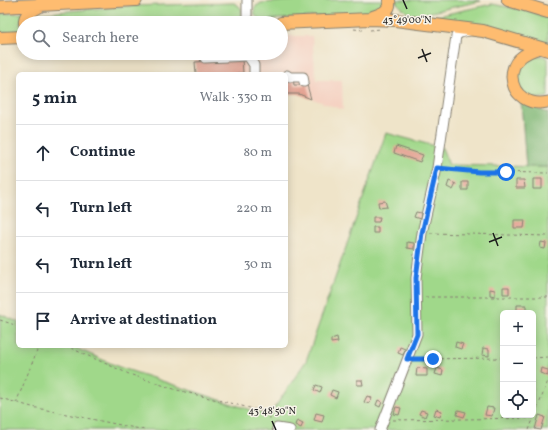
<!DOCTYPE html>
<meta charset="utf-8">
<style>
:root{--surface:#fff;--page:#f6f6f7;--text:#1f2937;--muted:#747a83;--line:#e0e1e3}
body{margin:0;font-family:Vollkorn,serif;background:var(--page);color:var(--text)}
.controls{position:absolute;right:12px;bottom:12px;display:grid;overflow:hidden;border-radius:6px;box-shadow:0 2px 10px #0003}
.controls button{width:36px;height:36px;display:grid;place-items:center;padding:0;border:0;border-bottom:1px solid var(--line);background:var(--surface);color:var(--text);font:20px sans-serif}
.stop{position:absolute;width:12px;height:12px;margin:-9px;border:3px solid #1a73e8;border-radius:50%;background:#fff}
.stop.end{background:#1a73e8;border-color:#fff;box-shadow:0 1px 4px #0008}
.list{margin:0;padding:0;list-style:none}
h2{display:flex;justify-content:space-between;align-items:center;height:52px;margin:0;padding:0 16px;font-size:17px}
h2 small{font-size:13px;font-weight:400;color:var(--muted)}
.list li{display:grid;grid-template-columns:26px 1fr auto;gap:12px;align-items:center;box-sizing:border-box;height:56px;padding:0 16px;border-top:1px solid var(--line)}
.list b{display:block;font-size:15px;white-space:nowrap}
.list em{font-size:13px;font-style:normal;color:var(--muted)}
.icon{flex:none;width:22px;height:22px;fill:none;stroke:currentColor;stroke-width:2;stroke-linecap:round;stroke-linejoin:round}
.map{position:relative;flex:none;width:548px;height:430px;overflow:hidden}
.search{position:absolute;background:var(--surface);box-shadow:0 2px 10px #0003;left:16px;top:16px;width:272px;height:44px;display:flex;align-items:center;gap:10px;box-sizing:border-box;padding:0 14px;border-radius:22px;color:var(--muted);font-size:15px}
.panel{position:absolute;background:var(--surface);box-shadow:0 2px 10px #0003;left:16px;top:72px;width:272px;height:276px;border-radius:6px}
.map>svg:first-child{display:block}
</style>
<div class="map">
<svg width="548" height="430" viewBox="0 0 548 430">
<rect width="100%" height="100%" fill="#f7f3e8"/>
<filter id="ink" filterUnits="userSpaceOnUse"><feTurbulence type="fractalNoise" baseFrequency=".025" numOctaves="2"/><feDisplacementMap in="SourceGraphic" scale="8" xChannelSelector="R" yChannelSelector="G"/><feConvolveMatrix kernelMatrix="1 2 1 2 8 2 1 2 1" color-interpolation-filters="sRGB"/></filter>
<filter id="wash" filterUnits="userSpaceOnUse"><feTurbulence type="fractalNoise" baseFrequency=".012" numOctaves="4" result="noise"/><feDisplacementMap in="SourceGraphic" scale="16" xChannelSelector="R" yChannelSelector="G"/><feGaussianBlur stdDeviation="0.9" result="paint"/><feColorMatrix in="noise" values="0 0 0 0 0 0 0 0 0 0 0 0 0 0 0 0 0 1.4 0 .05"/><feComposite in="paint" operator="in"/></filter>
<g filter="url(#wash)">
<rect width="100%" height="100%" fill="#efe4c9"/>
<path fill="#f5d2c2" d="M281 36H312L316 80H342L343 110 299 94H286V74H196L194 53H281Z"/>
<path fill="#a0d88a" stroke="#5e7a53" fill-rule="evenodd" d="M305 0H385V1L378 13 263 20C256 19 253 14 255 7L261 3Z
M394 0H474L481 1 413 16 404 10Z
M234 3 239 6 242 10 240 18 235 20 182 23H29L34 14 128 6Z
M492 4 533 12 548 18V46L428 18Z
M24 13 20 24 23 32 0 33V14Z
M532 56H542L548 58V97L532 99 519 90C515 70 513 66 532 56Z
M386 133 442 148 449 165 548 167V430H0V314L18 322V346H71L119 367 269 416 306 361ZM503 313H533V415H503Z"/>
<path fill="#80b876" stroke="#4e6a49" d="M521 102 548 113V167H526Z"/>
<g id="blocks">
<path fill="#e3a191" d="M242 59 243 73H237V74H196L195 62Z
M293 78 294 85H307L311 99 299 94H286V79Z
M396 146 423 155 420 162 394 153Z
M533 179H542V189H533Z
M516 180H524L525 188H516Z
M449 181 456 184 453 190 447 187Z
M462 182H468V190H462Z
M385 201 387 207 379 208 378 202Z
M416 212 421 213 420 219 414 217Z
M373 217H380L379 222H373Z
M514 220H525L524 228H514Z
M373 227H378V233H373Z
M407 242 414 243V249L407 248Z
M541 242 546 243 545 249 540 248Z
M503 287H509V294H503Z
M490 289 495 290V296L490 295Z
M517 305H526V313H517Z
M337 337 338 342 331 343V339Z
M456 342 463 344 461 349 455 347Z
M400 347 405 349 403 355 398 353Z
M483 348 489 349V356L482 355Z
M417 368 427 369V376H416Z
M437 368 443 370 442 376 435 374Z
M541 368 548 370V376L540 373Z
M357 380H362L363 385H357Z
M316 385 322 387 320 393 314 390Z
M332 390 338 392 336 398 330 395Z
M367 396 372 398 369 404 364 402Z
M378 400 382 402 380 407 376 405Z
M396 407 401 408 399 415 394 414Z
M487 407 494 408 492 416 485 415Z
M436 409 442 411 440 417 434 415Z
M421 410 427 412 425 417 419 414Z
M458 410 466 412 464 417 457 415Z
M316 413 324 415 322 422 314 420Z
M539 415 545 417 541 430 535 429Z
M297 420 303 423 301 428 295 425Z"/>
</g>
</g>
<g filter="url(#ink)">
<use href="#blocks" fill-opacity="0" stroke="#868072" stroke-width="1"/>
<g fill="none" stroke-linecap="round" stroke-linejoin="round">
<g stroke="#868072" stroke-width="11">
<path id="minor" d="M247 0V23
M204 53 205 58 248 56 254 65V74
M287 75 290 77H303L304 82
M277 428 290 430
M380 430 417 334 416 278 422 233 437 168 456 36 460 33 469 31"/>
</g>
<g stroke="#868072" stroke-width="13">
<path id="major" d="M541 48C533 50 525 53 519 59 514 64 512 71 512 77 513 96 530 106 548 102"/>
</g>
<g stroke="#868072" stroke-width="14">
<path id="highway" d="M508 0 548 12
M0 7 136 0
M373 17C382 14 391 11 389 0
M25 23C24 14 33 10 40 6
M281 23 370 19 395 20 483 31 548 50
M0 38 23 37"/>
</g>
<path stroke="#868072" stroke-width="1" stroke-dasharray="3 3" stroke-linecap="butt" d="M354 29 363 30
M370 30 381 29
M445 169 479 172 548 173
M430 233 548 236
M425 297H548
M0 320 18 326
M66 346 129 374 177 390 262 411 273 421
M533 358 548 357
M416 359 503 358
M0 398 32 407 145 430
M16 403 39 346
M393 420 534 418
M529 430 548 381"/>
<use href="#minor" stroke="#fff" stroke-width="9"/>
<use href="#major" stroke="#febc70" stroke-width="11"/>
<use href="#highway" stroke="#febc70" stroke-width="12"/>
</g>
</g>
<g fill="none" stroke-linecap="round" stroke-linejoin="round" filter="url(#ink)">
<path stroke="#1a73e8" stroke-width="5" d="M433 359H407L417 334 416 278 422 233 437 168 479 172H506"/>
</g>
<path fill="none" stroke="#1c1c1c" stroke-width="1.5" d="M403 0 407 9M422 49 427 62M418 58 431 53M493 233 498 246M489 242 502 237M272 421 276 430"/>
<g font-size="10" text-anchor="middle" fill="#1c1c1c" stroke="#f7f3e8" stroke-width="3" stroke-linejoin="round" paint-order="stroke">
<text x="407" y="23">43°49'00"N</text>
<text x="272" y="414">43°48'50"N</text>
</g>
</svg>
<div class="controls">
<button>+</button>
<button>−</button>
<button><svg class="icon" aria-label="locate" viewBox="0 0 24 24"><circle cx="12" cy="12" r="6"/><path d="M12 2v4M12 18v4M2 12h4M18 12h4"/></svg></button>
</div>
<div class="stop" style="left:506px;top:172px"></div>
<div class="stop end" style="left:433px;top:359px"></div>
<div class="search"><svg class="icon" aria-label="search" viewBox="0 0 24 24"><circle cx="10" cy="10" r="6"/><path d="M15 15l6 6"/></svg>Search here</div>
<section class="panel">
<h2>5 min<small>Walk · 330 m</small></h2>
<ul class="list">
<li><svg class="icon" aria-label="ahead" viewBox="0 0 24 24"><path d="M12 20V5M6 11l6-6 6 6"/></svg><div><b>Continue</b></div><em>80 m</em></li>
<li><svg class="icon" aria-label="left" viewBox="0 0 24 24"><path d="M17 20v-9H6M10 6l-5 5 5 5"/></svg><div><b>Turn left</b></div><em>220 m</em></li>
<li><svg class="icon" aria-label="left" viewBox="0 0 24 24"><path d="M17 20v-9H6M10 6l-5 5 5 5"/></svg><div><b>Turn left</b></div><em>30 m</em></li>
<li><svg class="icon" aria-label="arrive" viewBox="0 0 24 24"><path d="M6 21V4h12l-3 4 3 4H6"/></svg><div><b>Arrive at destination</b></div></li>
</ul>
</section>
</div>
